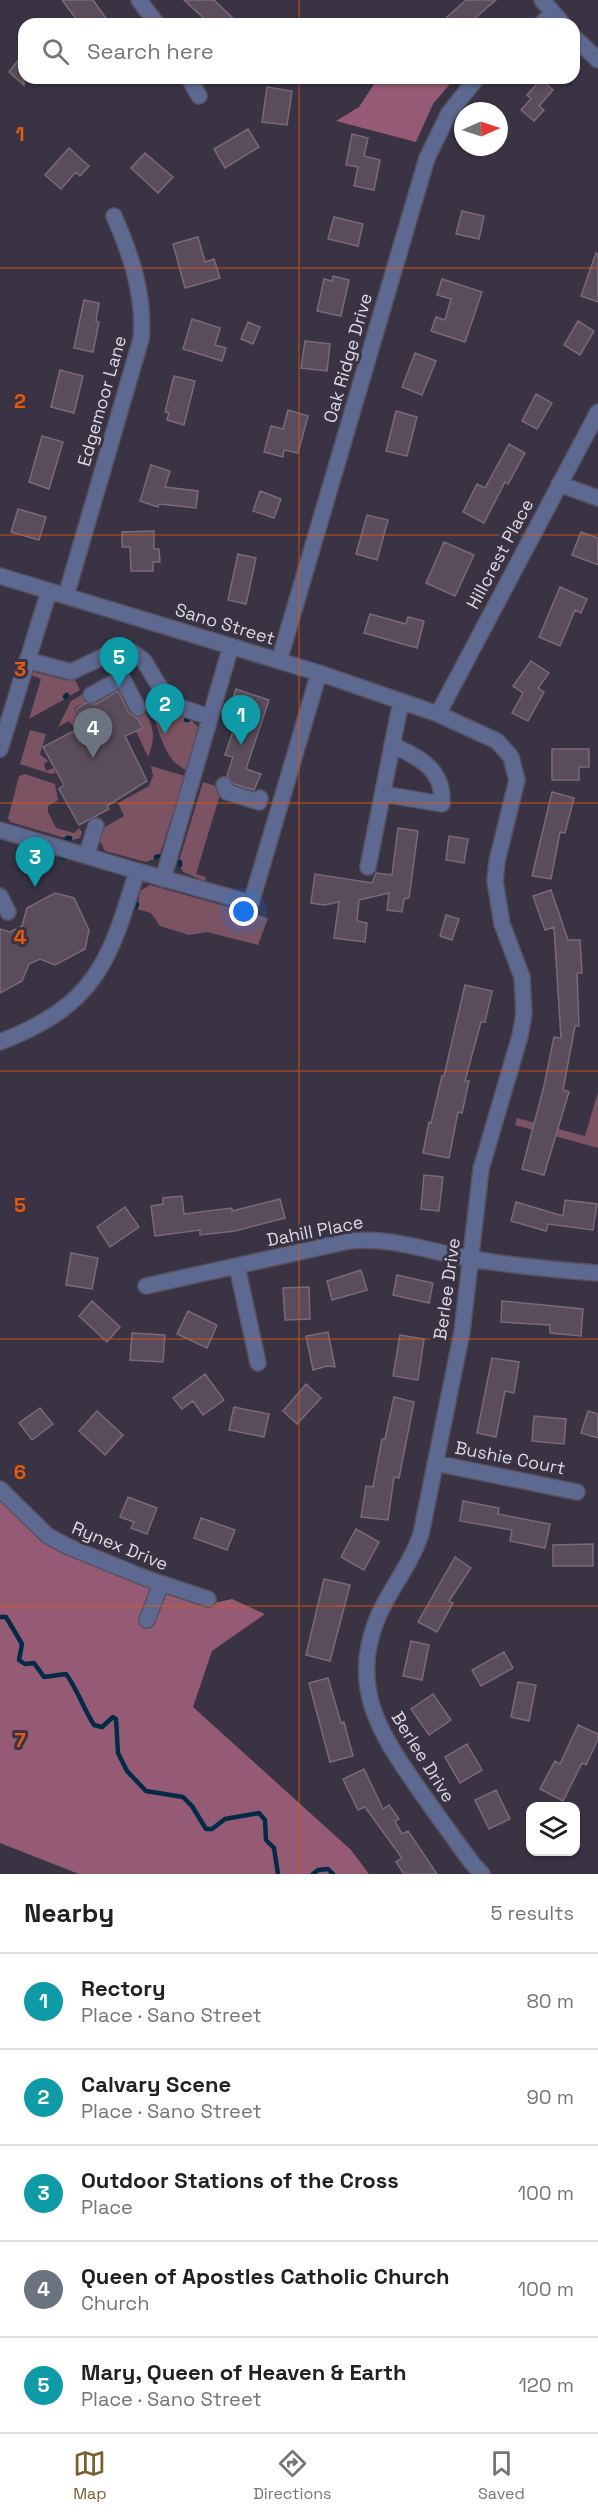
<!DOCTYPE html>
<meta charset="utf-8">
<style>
:root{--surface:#fff;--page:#f6f6f6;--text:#202124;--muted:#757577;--line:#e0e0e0;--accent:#7c5e2f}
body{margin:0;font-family:"Space Grotesk",sans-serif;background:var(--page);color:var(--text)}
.controls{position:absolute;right:18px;bottom:18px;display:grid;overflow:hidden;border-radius:12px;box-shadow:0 2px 4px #0004}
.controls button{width:54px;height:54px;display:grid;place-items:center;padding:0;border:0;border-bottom:2px solid var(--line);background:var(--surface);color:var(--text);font:30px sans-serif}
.compass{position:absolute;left:454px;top:102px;width:54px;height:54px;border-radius:50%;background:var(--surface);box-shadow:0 2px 4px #0004;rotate:87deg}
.you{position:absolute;left:244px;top:912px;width:21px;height:21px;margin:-15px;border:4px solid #fff;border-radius:50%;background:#1a73e8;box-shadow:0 0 0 9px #1a73e833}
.badge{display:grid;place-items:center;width:39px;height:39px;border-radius:50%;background:var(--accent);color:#fff;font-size:20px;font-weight:700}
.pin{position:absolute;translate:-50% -50px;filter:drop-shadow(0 2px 3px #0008)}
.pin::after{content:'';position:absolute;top:32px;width:21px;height:18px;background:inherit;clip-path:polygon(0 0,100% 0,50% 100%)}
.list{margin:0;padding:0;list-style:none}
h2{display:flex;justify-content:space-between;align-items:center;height:78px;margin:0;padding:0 24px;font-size:26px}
h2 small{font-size:20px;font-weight:400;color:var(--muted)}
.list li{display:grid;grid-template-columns:39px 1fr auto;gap:18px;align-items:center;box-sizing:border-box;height:96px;padding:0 24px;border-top:2px solid var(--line)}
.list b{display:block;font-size:22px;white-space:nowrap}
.list p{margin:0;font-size:20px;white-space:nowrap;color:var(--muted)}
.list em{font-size:20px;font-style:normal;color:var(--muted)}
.icon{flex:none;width:33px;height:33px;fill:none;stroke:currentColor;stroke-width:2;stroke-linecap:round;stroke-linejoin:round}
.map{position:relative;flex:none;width:598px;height:1874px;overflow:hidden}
.search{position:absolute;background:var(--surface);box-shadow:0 2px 4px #0004;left:18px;right:18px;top:18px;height:66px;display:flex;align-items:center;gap:15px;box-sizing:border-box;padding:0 21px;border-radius:18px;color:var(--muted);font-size:22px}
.sheet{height:558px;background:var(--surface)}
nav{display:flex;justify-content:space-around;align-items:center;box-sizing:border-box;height:84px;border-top:2px solid var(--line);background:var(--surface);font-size:16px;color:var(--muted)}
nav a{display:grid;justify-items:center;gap:3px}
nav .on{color:var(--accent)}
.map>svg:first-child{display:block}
</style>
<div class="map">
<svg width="598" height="1874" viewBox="0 0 598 1874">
<rect width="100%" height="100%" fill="#393344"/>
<path fill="#7c5363" d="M31 671 65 680H75L80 690 69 696 66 693 63 695 65 699 29 719 41 679 31 675Z
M83 694 87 702 74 708 82 724 75 729 69 721 58 727 71 701Z
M159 704 165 710 185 718V722H189V718L198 727 187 770C164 763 159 727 150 709Z
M145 712C155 728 155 740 148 757L136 731 142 728 136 717Z
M30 730 46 734 40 754 48 761 44 764 46 771 53 768 56 773 51 774 20 764Z
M151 766 185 776 159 857 146 862 105 851 100 841 105 827 124 816 118 803 149 786 153 776Z
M25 774 55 784 58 800 48 806V812L56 828 74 833 79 828 82 832 80 838 72 840V837L67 835 65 838 10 822 8 818 19 776Z
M203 782 222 788 196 874 206 877 205 881 183 872 180 866 182 862 179 861Z
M150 885 268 918 258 945 207 932 189 935 160 926 151 913 137 909 140 891Z
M598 1092V1148L515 1125 517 1118 585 1136Z"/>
<path fill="#965b74" d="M378 78H455L433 104 416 142 336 121 359 107Z
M0 1496 55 1540 200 1606 232 1599 265 1614 212 1651 193 1707 351 1850 369 1874H79L0 1843Z"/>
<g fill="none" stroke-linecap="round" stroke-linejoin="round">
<path stroke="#032a46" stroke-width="4.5" d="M65 697 67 695
M186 720H188
M67 838H70
M61 857 65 858
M156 857 158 856
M180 865V862
M136 907 137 904
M0 1617H6L22 1644 19 1660 25 1664 34 1663 44 1677 66 1674C78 1690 83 1708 94 1725L102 1727 113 1717 116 1719 118 1753 127 1771 146 1791 183 1797 192 1806 206 1829H212L225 1819 259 1813 265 1820 266 1840 274 1848 278 1874
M313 1874 318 1870 328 1869 333 1874"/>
</g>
<path fill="#5a4c5a" stroke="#796a79" stroke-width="1.5" d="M62 0H93L110 24H80Z
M184 0H214L239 24H210Z
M466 0H496L468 24H453L447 17Z
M24 53V85L9 72Z
M541 79 553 90 539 106 544 110 534 121 521 110 531 99 527 95Z
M267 87 292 91 287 125 262 122Z
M248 129 259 147 225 168 214 149Z
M352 134 368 138 364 156 380 160 374 190 354 186 358 167 346 165Z
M69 148 89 166 80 176 76 172 61 189 45 175Z
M145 153 173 177 158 193 131 168Z
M462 211 484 216 479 239 456 234Z
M334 217 363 224 358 246 328 239Z
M198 237 205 262 214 259 220 278 185 288 173 244Z
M596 253 598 254V302L581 296Z
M333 276 349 280 341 316 317 311 324 279 332 281Z
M442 279 482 292 465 342 431 331 436 317 445 320 451 299 437 295Z
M84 300 99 303 96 321 99 322 93 352 74 348Z
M192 319 220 328 215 345 226 348 222 361 183 349Z
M578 321 594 331 580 355 564 345Z
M248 322 260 327 253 344 241 339Z
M305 341 330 344 327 371 301 368Z
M415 353 436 361 422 395 402 387Z
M60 370 83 376 74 413 51 407Z
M174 376 195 381 184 425 167 420 169 413 165 412Z
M536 394 552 403 537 429 522 421Z
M288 410 308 416 298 453 284 450 283 457 264 452 271 426 283 429Z
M396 411 417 417 407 456 386 451Z
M42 436 63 442 49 489 29 482Z
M509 444 525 453 508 484 505 482 484 523 463 512 477 484 485 488Z
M151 465 170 471 165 487 198 491 196 508 159 504 158 507 140 501Z
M260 491 281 499 274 518 253 511Z
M18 509 46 517 39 540 11 532Z
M367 515 388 520 377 560 356 554Z
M154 531V549H159L160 562H153V571H131L130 547H122V532Z
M581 532 598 538V565L572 555Z
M444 542 474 555 455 596 426 583Z
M238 554 256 558 246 604 228 600Z
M560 587 587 599 581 613 575 610 560 646 539 637Z
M370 614 406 624 408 617 424 621 417 648 364 633Z
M531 661 549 673 538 688 544 692 528 721 512 713 523 693 513 686Z
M236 689 269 700 246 769 261 774 254 790 234 784 227 776 233 757 225 755 237 719 227 716Z
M118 691 129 713 137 718 143 728 125 736 147 781 107 806 109 809 79 825 59 789 64 785 43 747 85 725 76 709 86 703 96 704Z
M552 749H589V767H579V780H552Z
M552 792 574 798 565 833 560 832 551 879 532 876Z
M398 828 418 831 409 898 404 899 402 912 387 910 389 893 359 900 357 921 367 923 365 942 334 938 339 902 324 905 311 903 315 874 372 883 376 873 392 875Z
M449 836 468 839 464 863 446 860Z
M551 890 568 940H580L582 973H577L579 1026H575L563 1090 569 1092 544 1175 522 1169 544 1086 554 1037 561 1038 554 927 545 930 533 896Z
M55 893 74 898 89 930 85 949 55 965 40 959 29 964 22 981 0 993V929L10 932 22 926 27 908Z
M446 915 459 919 452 940 440 936Z
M465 985 492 991 485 1022H481L465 1081H469L462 1113 458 1112 449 1158 423 1153 429 1122 431 1123 442 1076H444Z
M424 1175 443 1177 439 1211 421 1209Z
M182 1196 184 1214 232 1208V1211L280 1199 285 1218 235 1231 200 1235V1230L155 1236 151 1206 163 1204V1198Z
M565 1200 597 1204 593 1230 548 1224 546 1231 511 1221 516 1202 563 1216Z
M125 1207 139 1227 110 1247 97 1227Z
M71 1253 98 1258 92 1289 66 1285Z
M361 1270 367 1290 332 1300 327 1281Z
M397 1275 433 1283 429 1303 393 1295Z
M309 1287 310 1319 285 1320 283 1288Z
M92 1301 120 1327 107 1342 79 1316Z
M502 1301 583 1309 581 1336 550 1333V1325L501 1322Z
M188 1311 217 1325 207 1348 177 1334Z
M328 1332 335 1367 327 1366 313 1370 306 1336Z
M132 1333 165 1335 163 1362 130 1360Z
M400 1335 424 1339 418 1380 393 1376Z
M492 1358 519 1362 514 1393 505 1391 496 1437 477 1433Z
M205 1374 224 1400 203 1415 193 1401 182 1409 173 1398Z
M306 1384 321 1398 297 1424 283 1411Z
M394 1397 414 1402 399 1478 394 1477 388 1520 361 1517 366 1486 373 1487 382 1439H385Z
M234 1407 269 1414 264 1437 229 1430Z
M40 1408 53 1424 32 1440 19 1423Z
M97 1411 123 1435 105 1455 79 1431Z
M588 1411 598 1414V1438L581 1433Z
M534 1416 566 1419 564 1444 532 1441Z
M128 1497 157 1508 147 1534 131 1528 134 1522 120 1517Z
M463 1501 499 1508 498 1514 550 1524 545 1548 510 1541 512 1530 460 1521Z
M201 1518 235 1530 227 1550 194 1538Z
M356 1529 379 1542 364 1570 341 1557Z
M593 1544V1566H553V1545Z
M455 1557 471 1568 449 1601 453 1603 437 1632 418 1622Z
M324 1579 350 1585 330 1661 306 1655Z
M411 1641 429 1645 422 1680 403 1676Z
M504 1652 513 1668 481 1686 472 1670Z
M328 1678 341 1723 344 1722 353 1756 330 1762 309 1683Z
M518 1682 536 1685 529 1721 511 1717Z
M433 1694 451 1720 429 1735 411 1709Z
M578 1725 598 1734V1739L586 1765 582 1763 563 1801 540 1789 555 1761 560 1764Z
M467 1744 482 1770 460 1783 445 1757Z
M364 1769 383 1809 389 1805 399 1819 395 1821 402 1834 408 1831 437 1874H404L396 1862 402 1858 365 1807 358 1810 343 1779Z
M496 1790 510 1819 489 1829 475 1800Z"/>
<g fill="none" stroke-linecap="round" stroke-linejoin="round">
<g stroke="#565161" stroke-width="18">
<path id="minor" d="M139 0 157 24
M542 0 563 24
M541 24 553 13
M574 37 598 60
M189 78 199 96
M559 484 598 498
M0 576 319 673 438 714 497 741 511 757 517 780 497 861 495 881 502 924 522 977 524 1014 520 1036 481 1169 462 1332 421 1534C410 1567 389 1589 377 1619 350 1686 379 1732 416 1785 434 1811 453 1837 472 1863L482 1874
M66 596 141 339C145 295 131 255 114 216
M27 660 71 672 113 652H132L144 661 170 704 210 717
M279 661 427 158 449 113 477 78
M91 695 122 678 138 708
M438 714 598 412
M0 749 49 591
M224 785 227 792 259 802 260 798
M383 794 442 804C444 769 420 758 392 745
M0 830 137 871
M86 856 96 826
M368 867 401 701
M163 879 231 646
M0 896 8 912
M0 1042C95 1005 109 964 137 871L251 903 319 673
M237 1266 258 1363
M146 1286 349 1241C395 1237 429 1252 473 1259 514 1266 557 1270 598 1273
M435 1463 577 1492
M0 1489 48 1536 69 1547 145 1578 208 1599
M147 1620 161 1584"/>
</g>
<use href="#minor" stroke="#5e6991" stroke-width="15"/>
</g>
<path fill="none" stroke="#e8590c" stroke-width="1.5" stroke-opacity="0.55" d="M299 0V24M299 78V1874M0 268H598M0 535H598M0 803H598M0 1071H598M0 1339H598M0 1606H598"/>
<g text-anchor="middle" stroke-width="6" stroke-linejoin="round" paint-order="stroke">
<g font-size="18" fill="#dcd9e3" stroke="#393344">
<text transform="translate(348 358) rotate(-74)" y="6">Oak Ridge Drive</text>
<text transform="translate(102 401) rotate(-74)" y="6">Edgemoor Lane</text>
<text transform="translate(500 554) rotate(-62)" y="6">Hillcrest Place</text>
<text transform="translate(225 624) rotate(17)" y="6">Sano Street</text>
<text transform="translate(315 1231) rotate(-11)" y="6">Dahill Place</text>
<text transform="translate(447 1289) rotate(-82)" y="6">Berlee Drive</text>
<text transform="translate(510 1458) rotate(11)" y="6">Bushie Court</text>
<text transform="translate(120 1546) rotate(22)" y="6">Rynex Drive</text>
<text transform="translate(423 1757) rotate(58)" y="6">Berlee Drive</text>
</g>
</g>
<g font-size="20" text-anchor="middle" font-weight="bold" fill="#e8590c" stroke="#393344" stroke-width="6" stroke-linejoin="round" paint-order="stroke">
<text x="20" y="141">1</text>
<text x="20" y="408">2</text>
<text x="20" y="676">3</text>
<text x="20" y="944">4</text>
<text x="20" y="1212">5</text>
<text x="20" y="1479">6</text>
<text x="20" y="1747">7</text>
</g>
</svg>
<div class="controls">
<button><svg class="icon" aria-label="layers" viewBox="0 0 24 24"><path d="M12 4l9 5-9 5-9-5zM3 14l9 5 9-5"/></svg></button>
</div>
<svg class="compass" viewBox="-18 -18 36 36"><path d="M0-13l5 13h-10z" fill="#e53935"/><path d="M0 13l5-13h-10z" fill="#757577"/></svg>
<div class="you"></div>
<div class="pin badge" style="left:241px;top:745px;background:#0f9aa8">1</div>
<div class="pin badge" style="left:165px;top:734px;background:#0f9aa8">2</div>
<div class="pin badge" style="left:35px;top:887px;background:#0f9aa8">3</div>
<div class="pin badge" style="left:93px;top:758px;background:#6b7280">4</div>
<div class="pin badge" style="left:119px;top:687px;background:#0f9aa8">5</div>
<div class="search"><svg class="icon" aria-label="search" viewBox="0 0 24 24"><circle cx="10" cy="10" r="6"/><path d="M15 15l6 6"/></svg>Search here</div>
</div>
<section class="sheet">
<h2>Nearby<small>5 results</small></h2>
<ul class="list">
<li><span class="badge" style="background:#0f9aa8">1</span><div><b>Rectory</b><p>Place · Sano Street</p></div><em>80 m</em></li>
<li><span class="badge" style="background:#0f9aa8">2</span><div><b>Calvary Scene</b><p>Place · Sano Street</p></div><em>90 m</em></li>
<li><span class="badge" style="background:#0f9aa8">3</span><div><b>Outdoor Stations of the Cross</b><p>Place</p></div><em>100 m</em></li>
<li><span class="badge" style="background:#6b7280">4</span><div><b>Queen of Apostles Catholic Church</b><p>Church</p></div><em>100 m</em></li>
<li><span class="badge" style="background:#0f9aa8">5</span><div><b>Mary, Queen of Heaven &amp; Earth</b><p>Place · Sano Street</p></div><em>120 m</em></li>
</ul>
</section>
<nav>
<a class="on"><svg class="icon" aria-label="map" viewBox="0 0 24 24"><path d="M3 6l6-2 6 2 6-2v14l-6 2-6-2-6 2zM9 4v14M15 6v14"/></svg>Map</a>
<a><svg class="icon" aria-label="directions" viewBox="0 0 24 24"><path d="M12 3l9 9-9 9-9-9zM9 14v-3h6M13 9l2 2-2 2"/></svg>Directions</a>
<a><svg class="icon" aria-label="saved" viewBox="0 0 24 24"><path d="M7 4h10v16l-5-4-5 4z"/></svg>Saved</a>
</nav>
